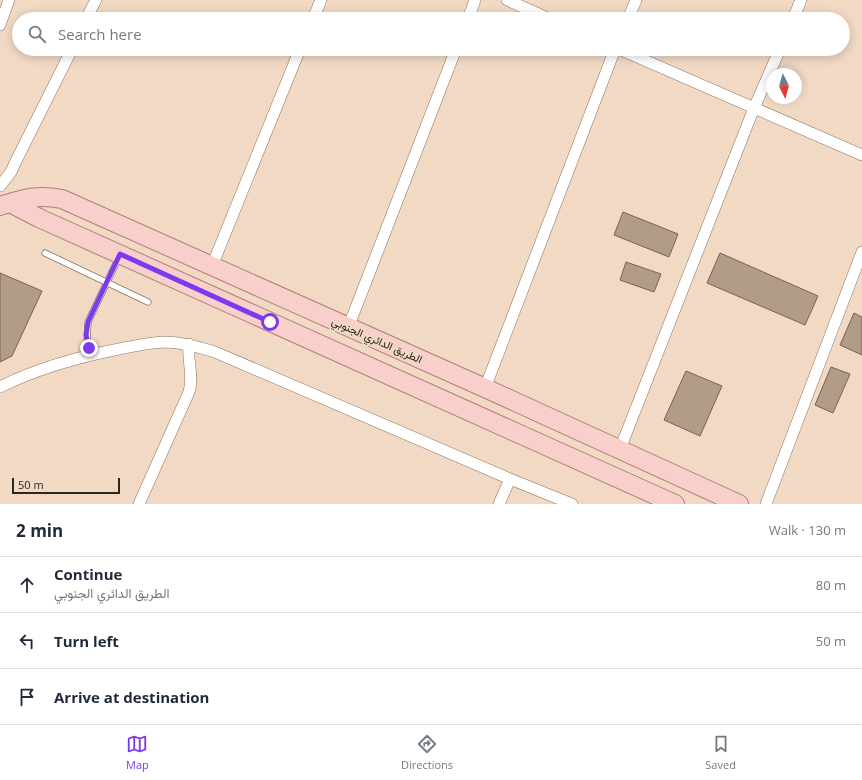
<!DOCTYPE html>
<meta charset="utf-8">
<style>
:root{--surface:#fff;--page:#f2f2f3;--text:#1f2937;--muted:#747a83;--line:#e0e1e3;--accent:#7c3aed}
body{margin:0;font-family:"Open Sans",Vazirmatn,sans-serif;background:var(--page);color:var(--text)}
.compass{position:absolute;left:766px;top:68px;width:36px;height:36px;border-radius:50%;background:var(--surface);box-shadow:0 2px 10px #0003;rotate:174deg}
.scale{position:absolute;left:12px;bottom:10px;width:108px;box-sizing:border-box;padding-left:4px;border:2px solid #2f261e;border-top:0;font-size:11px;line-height:14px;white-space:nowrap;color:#2f261e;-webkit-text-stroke:3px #f1d9c4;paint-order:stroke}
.stop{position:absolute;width:12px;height:12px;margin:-9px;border:3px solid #7c3aed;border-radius:50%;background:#fff}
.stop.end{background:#7c3aed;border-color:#fff;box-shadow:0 1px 4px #0008}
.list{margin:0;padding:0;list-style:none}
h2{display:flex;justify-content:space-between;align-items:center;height:52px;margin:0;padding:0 16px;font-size:17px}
h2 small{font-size:13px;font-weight:400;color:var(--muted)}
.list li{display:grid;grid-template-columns:26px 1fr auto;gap:12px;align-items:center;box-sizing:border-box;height:56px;padding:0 16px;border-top:1px solid var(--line)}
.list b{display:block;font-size:15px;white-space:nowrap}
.list p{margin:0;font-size:13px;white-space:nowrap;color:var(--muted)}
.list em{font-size:13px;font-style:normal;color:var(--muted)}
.icon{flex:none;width:22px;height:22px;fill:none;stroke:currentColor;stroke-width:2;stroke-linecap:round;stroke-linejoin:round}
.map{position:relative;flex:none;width:862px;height:504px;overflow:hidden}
.search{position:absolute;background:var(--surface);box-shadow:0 2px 10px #0003;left:12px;right:12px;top:12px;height:44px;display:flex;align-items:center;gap:10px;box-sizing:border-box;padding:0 14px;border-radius:22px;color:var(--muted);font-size:15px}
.sheet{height:220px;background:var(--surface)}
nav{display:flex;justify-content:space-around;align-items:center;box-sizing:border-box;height:56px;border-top:1px solid var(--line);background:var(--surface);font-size:11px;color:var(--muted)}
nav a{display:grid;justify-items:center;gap:2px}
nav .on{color:var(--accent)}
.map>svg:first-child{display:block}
</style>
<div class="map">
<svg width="862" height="504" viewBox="0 0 862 504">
<rect width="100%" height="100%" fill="#f1d9c4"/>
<path fill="#b29c88" stroke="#776350" d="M623 212 678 234 669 257 614 235Z
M720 253 818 296 805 325 707 283Z
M626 262 661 274 654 292 620 280Z
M0 273 42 291 12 356 0 362Z
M854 313 862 317V355L840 345Z
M831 367 850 374 833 413 815 405Z
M686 371 722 386 700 436 664 420Z"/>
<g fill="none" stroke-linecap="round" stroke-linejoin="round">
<g stroke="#887360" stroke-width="7">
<path id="lane" d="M45 253 148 302
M92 354 87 342 88 322 119 257"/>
</g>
<g stroke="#887360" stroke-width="12">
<path id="street" d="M507 0 550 19
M86 19 96 0
M313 19 321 0
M468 19 475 0
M628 19 636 0
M793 19 801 0
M0 25 9 0
M619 49 862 155
M0 186 11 172 15 163 72 49
M212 266 300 49
M348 328 456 49
M0 387C38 368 78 357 119 349 135 346 151 342 167 342 184 343 199 347 215 352L510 479 572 504
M485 388 615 49
M620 449 754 108 780 49
M139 504 189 392C194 376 187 361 189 344
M499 504 510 479
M766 504 862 252"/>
</g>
<g stroke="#af7f77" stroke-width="20">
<path id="primary" d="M10 203 39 218 675 504
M0 206C24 199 35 194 62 199L485 388 739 504"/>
</g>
<use href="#lane" stroke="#fff" stroke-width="5.5"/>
<use href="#street" stroke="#fff" stroke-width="11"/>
<use href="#primary" stroke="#f8cfca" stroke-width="18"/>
</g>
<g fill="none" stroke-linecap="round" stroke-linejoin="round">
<path stroke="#7c3aed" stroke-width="5" d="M89 348 86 335 88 322 120 254 270 322"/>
</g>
<g text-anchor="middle" stroke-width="4" stroke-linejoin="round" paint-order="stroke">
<g font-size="11" fill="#2f261e" stroke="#f1d9c4">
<text transform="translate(377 340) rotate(24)" y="4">الطريق الدائري الجنوبي</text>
</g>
</g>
</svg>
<svg class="compass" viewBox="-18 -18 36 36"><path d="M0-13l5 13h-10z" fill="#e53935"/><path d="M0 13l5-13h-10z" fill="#747a83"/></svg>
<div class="scale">50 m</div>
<div class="stop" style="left:270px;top:322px"></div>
<div class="stop end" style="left:89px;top:348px"></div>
<div class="search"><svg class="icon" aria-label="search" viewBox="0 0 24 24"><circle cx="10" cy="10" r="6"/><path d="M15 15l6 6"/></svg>Search here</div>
</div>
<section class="sheet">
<h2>2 min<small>Walk · 130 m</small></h2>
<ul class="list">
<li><svg class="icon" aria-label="ahead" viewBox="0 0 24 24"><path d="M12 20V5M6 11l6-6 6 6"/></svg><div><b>Continue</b><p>الطريق الدائري الجنوبي</p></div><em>80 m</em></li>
<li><svg class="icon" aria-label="left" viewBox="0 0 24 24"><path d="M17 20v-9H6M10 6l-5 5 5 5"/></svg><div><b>Turn left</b></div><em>50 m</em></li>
<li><svg class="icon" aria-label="arrive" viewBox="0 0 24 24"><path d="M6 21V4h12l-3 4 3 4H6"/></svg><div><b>Arrive at destination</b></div></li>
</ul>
</section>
<nav>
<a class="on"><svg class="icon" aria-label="map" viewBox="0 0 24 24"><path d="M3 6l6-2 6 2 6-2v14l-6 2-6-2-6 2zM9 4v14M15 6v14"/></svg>Map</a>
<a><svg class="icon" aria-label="directions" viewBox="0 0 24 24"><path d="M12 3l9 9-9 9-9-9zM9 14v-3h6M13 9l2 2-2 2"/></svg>Directions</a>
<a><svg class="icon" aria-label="saved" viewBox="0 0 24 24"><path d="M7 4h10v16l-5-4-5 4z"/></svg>Saved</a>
</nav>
